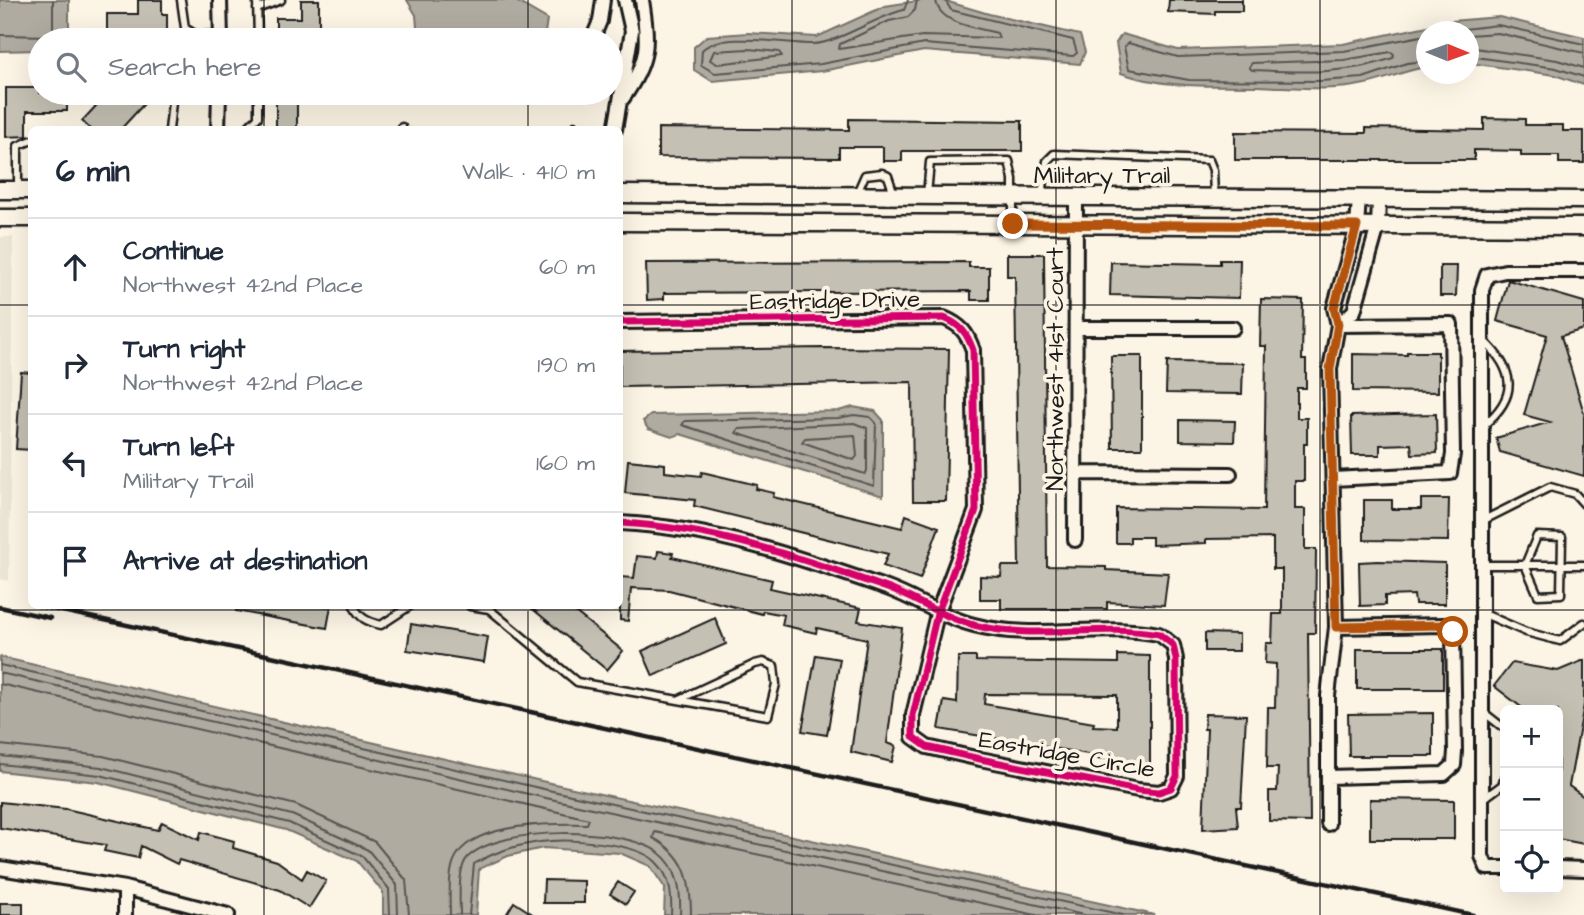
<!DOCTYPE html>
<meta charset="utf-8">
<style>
:root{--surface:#fff;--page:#f2f2f3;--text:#1f2937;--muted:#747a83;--line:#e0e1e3}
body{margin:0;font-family:"Architects Daughter",sans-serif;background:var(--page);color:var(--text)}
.controls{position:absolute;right:21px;bottom:21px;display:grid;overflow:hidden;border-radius:10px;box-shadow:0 7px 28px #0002}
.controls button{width:63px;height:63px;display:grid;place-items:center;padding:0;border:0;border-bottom:2px solid var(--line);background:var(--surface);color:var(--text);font:35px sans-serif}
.compass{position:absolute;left:1416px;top:21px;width:63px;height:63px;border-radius:50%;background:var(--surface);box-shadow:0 7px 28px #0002;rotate:91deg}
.stop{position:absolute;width:21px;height:21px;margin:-16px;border:5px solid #b45309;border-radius:50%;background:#fff}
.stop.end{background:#b45309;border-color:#fff;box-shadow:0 2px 7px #0008}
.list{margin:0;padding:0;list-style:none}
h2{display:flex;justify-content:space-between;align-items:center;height:91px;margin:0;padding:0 28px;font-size:30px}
h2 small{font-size:23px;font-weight:400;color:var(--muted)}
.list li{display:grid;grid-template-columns:46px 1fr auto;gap:21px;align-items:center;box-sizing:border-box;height:98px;padding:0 28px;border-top:2px solid var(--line)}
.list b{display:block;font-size:26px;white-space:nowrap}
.list p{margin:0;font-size:23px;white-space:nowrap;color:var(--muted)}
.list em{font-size:23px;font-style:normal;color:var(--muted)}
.icon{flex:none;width:38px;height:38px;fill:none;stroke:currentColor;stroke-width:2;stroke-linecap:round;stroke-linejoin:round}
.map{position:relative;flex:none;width:1584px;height:915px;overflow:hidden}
.search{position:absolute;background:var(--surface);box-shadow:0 7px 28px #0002;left:28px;top:28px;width:595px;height:77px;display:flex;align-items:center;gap:18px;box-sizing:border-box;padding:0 24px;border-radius:38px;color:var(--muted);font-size:26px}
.panel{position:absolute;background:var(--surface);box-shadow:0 7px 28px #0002;left:28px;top:126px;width:595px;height:483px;border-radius:10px}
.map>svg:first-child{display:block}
</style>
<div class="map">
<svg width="1584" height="915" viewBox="0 0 1584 915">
<rect width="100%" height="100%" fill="#fcf5e5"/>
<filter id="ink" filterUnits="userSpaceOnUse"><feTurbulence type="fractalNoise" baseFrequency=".0143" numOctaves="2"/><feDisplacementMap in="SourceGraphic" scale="14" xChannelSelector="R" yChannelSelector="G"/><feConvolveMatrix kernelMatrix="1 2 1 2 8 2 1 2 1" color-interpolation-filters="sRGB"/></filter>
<g filter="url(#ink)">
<path fill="#ebe5d6" d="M0 237H13L9 581 0 579Z"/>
<path fill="#b0aba1" stroke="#75726c" stroke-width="2" d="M0 0H69V35L65 40H40V50L0 51Z
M407 0H514L547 19 544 40H418L416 15Z
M924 0H942L989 14 1080 35 1085 52 1080 64 924 51 822 71 712 81 694 70V47L707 36 748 33 817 37 885 6Z
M1499 17 1584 37V85L1555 75 1469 63 1468 32H1426V67C1405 70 1386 80 1365 84 1331 92 1293 87 1258 86 1211 85 1167 89 1121 73L1116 43 1122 34 1178 50 1343 44 1451 21Z
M853 407 875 411 883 420V496L680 434 672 437 648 429 643 421 651 415 838 411Z
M0 657 550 783 1155 915H664L665 888 650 866 620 853 543 848 508 856 479 869 476 915H383V892L357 861 286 830 98 782 0 771Z"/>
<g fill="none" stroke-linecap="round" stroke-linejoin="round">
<path stroke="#575551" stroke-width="2" d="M908 0 904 10C877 16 836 44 813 44 785 44 721 31 702 50L701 65 715 73 821 64 924 44 1073 56 1077 53 1073 40 951 10 945 0
M917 0 915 10 908 17 889 21 840 44 839 49 922 36 999 38 997 33C978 28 938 24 936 0
M1439 32 1498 25 1584 44
M0 35 50 36 53 29V0
M1426 35 1344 51 1178 57 1128 43 1124 47 1129 69 1189 80 1320 81 1363 78 1407 63 1426 61
M1468 35 1498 33 1584 53
M1468 47 1557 60 1584 68
M748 49 779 52 782 56 717 64 710 60 714 51Z
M1391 52 1394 54 1393 58C1346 75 1301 72 1252 70L1249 67 1252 63 1344 60Z
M1468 56 1556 68 1584 77
M854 415 870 417 876 423 874 486 682 425 685 421 838 418Z
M854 423 867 428V471L865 474 736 433 739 429Z
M855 435 857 456 854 460 802 442 805 438Z
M0 665 548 790 1123 915
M0 673 546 798 1084 915
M0 684 589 819 587 824C554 823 477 823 457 855 447 870 450 898 450 915
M0 745 103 756 296 805 375 842 406 880 409 915
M0 756 101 767 292 815 368 850 397 885 398 915
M0 764 100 775 289 823 362 856 389 889 390 915
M460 915C460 900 457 868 468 857 501 825 622 827 658 852 679 867 681 893 680 915
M469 915 474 864C494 852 517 845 540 842 566 838 635 842 655 861 671 876 672 895 671 915
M691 915C691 881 686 855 653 838L655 832 1036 915"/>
</g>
<path fill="#c4c0b3" stroke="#1c1c1c" stroke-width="2" fill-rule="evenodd" d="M138 0H162V14H167V40H107V14H138Z
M301 0H319V40H276V18H301Z
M1169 0H1242V11H1215V14L1168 12Z
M6 88H40V93H67V111H27V136L6 137Z
M108 93H154L120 130H91L82 121Z
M276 93H297V130H276Z
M1484 118 1525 119V125H1563V131H1584V163H1559V156H1521V151L1474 150V160H1235V132L1366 133V128L1484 130Z
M849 119 1022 121V151H902V161H883V147H839V158L658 157V128L849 130Z
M1007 254H1044L1047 566 1106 567V570L1168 573 1164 605 1107 602V609H1001V599H980V576L1001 577 1002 566H1019L1015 276H1007Z
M1220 260H1240L1239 298 1110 295 1111 262 1220 264Z
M969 262V267H989V300H971V291L664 293V299L647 300 646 263Z
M1440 266H1457L1456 296H1440Z
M1508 280 1584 302V329L1561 336 1584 413V476L1500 452 1496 438 1550 422 1524 415 1547 335 1497 321Z
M1261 299 1303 300 1302 360H1306V388H1297V418H1307V444H1304V481H1295V509H1305V549H1316L1315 633H1308L1310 822 1269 821V791H1277L1278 768H1267L1268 707H1275L1276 664 1265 663 1266 643H1272L1273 614H1282V569H1273V538L1206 539V543L1152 545V537H1130V543H1116V508L1264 510 1266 346H1260Z
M822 348 949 349 946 501H913L912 382 620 387V351Z
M1407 352H1438V392L1353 391V354L1407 355Z
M1111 356H1142V448H1112Z
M1167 362 1243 363 1242 394 1166 393Z
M21 372 32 373V450L16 449Z
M1436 414 1437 453 1412 454 1411 444 1380 445V455H1352L1351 416Z
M1180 420 1235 421 1234 442 1180 441Z
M628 460 665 464V472L701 476 702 472 757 485 756 489 774 493 773 497 902 528 906 515 939 527 920 579 883 566 888 554 694 506 695 500 625 493Z
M1421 499H1449L1448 541 1364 540V500H1392V509H1421Z
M658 551 673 553 672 557 772 580 770 588 861 608 858 621 902 628 887 743 896 746 892 762 851 752 867 639 817 628 816 633 782 625 784 615 763 611 762 614 669 590 631 588 628 621 620 620V577L634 578 637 556 657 558Z
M1378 561 1445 563V604H1415L1414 595 1385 596V605L1360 606 1359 562Z
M237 606H331L327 628 236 611Z
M529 606H568L623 651 607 670Z
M715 618 726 644 653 676 642 651Z
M411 624 488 637 484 662 407 650Z
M1205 633 1239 634V651H1205Z
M1357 649H1443V689H1357Z
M816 655 840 659 827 735 802 731Z
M1118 655 1150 656V769H1118V759L1094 758V755L939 729 944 701 957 703 958 657H976V661L1118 663ZM985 694 1117 695V727L1093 726 1094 723 984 704Z
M1584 660V705L1569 786 1584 797V844L1558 839V710H1525L1494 686 1512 663 1558 671Z
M1433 713V756H1349L1348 714Z
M1205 714 1246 715 1241 807H1236L1238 827 1203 829 1207 729H1204Z
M1370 799 1454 800V839H1370Z
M0 802 66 809 158 830 162 822 199 840 201 832 234 841 233 848 277 861 302 879 307 870 326 881 309 908 280 890 179 860 177 864 141 846 138 858 104 851 106 845 0 828Z
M544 880 584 881V903H543Z
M618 882 634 892 626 904 610 894Z
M514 902 534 915H506Z
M0 903H23V915H0Z"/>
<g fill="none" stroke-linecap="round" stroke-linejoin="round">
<g stroke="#1c1c1c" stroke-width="11">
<path id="service" d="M181 0 185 28 196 35H221
M257 0 258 40
M257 9 281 0
M169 130 173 93
M245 130 258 117V93
M402 130V127
M575 130V126
M18 188V146L32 140
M857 193 865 175 882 173 888 176 894 194
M927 195 930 162 1009 161 1013 179V224
M1042 195 1047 161 1054 154 1209 160 1213 170 1214 197
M1483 340C1515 370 1519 396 1484 425
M1484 520 1550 487 1575 494 1584 504
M1482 565H1525L1537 536 1562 537 1561 594 1538 595 1525 565H1584
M354 606C359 618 368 622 381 625L410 606
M470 606 489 609 577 682 768 716 776 684 774 666 763 662 755 664 678 700
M1482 613 1526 632 1560 641 1584 623
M1482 711 1505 729
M1483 799 1502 785 1505 777"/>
</g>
<g stroke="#1c1c1c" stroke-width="18">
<path id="minor" d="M220 0 221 40
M592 40 600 21 603 0
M623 98C649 61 649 45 642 0
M218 130 219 93
M615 130 632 31 625 0
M620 322 944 318C961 325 967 333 973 350L976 510 937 614 913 715V737L927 747 980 759 1138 790 1159 792 1171 788 1177 776 1176 659 1173 645 1159 634C1099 623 1034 641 974 625 942 617 917 599 887 588 801 558 711 527 620 523
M1338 325 1354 311 1378 226 1379 200
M1076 328H1233
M1076 473 1230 474
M1333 479 1450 473 1453 454 1451 324 1338 325
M1075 540 1076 198
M1328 777 1444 774 1454 765 1455 751 1453 632 1444 625 1336 627
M1328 824V696L1336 627 1330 369 1338 325 1334 308 1357 226 1359 199
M0 868 125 888 228 915
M1505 868H1487L1482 856V290L1487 275 1505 271H1584
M1558 868 1584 869
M125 888V915"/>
</g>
<g stroke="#1c1c1c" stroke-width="21">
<path id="tertiary" d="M0 190H32
M620 194 1584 200
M0 218H32
M620 222 1584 227"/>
</g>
<use href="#service" stroke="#fcf5e5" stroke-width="6"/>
<use href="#minor" stroke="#fcf5e5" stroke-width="12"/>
<use href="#tertiary" stroke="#fcf5e5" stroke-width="16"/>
<path stroke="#1c1c1c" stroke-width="4.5" d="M39 606 1473 915
M0 607 50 618"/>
<g stroke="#fcf5e5" stroke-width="11">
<path id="cycleway" d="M620 322 944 318C961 325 967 333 973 350L976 510 937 614 913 715V737L927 747 980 759 1138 790 1159 792 1171 788 1177 776 1176 659 1173 645 1159 634C1099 623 1034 641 974 625 942 617 917 599 887 588 801 558 711 527 620 523"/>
</g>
<use href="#cycleway" stroke="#d6006c" stroke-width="7"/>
</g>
</g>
<g fill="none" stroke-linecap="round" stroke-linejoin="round" filter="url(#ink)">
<path stroke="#b45309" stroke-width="9" d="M1013 224 1357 226 1334 308 1338 324 1330 369 1336 627 1444 625 1453 632"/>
</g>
<path fill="none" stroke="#1c1c1c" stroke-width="2" stroke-opacity="0.55" d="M264 0V40M528 0V40M792 0V915M1056 0V915M1320 0V915M264 93V130M528 93V130M0 305H32M620 305H1584M264 606V915M528 606V915M0 610H1584"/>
<g text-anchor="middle" stroke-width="7" stroke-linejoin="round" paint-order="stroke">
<g font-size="24" fill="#1c1c1c" stroke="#fcf5e5">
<text x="1102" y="183">Military Trail</text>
<text transform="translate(835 300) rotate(-1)" y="8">Eastridge Drive</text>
<text transform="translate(1055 369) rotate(-90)" y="8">Northwest 41st Court</text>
<text transform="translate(1067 754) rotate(10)" y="8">Eastridge Circle</text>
</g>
</g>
</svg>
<div class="controls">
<button>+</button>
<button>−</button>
<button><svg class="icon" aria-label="locate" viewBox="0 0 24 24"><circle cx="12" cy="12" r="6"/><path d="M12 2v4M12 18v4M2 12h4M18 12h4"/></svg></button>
</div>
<svg class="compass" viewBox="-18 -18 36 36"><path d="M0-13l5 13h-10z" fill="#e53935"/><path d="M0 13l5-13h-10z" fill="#747a83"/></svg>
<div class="stop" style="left:1453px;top:632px"></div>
<div class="stop end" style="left:1013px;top:224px"></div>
<div class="search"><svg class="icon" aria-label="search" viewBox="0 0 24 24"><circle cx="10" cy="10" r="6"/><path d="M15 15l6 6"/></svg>Search here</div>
<section class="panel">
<h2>6 min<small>Walk · 410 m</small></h2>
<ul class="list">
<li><svg class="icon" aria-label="ahead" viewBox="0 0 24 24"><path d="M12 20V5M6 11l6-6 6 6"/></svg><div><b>Continue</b><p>Northwest 42nd Place</p></div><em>60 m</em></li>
<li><svg class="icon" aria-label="right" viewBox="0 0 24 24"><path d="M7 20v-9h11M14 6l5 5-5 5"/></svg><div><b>Turn right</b><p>Northwest 42nd Place</p></div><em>190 m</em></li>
<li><svg class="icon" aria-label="left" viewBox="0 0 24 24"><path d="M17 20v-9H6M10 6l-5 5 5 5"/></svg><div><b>Turn left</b><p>Military Trail</p></div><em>160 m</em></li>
<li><svg class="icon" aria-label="arrive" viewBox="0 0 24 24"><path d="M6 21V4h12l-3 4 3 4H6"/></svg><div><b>Arrive at destination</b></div></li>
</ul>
</section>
</div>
